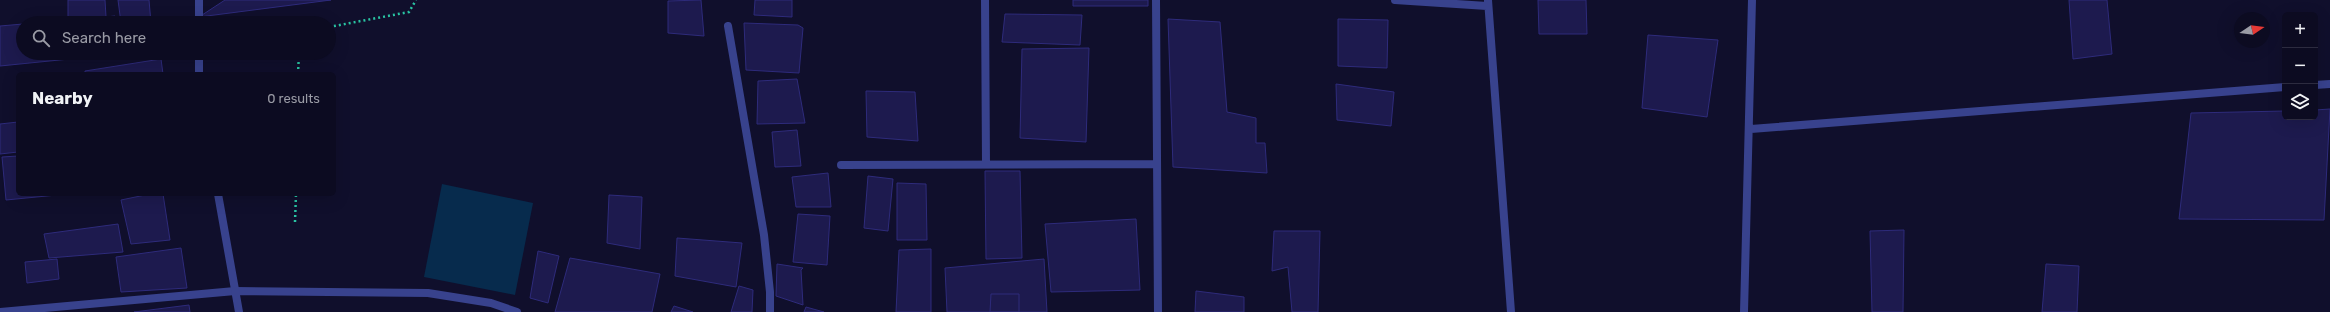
<!DOCTYPE html>
<meta charset="utf-8">
<style>
:root{--surface:#0c0b21;--page:#1a192e;--text:#f1f3f6;--muted:#9a9ba5;--line:#2c2b3f}
body{margin:0;font-family:Rubik,sans-serif;background:var(--page);color:var(--text)}
.controls{position:absolute;right:12px;top:12px;display:grid;overflow:hidden;border-radius:6px;box-shadow:0 4px 16px #0002}
.controls button{width:36px;height:36px;display:grid;place-items:center;padding:0;border:0;border-bottom:1px solid var(--line);background:var(--surface);color:var(--text);font:20px sans-serif}
.compass{position:absolute;left:2234px;top:12px;width:36px;height:36px;border-radius:50%;background:var(--surface);box-shadow:0 4px 16px #0002;rotate:77deg}
.list{margin:0;padding:0;list-style:none}
h2{display:flex;justify-content:space-between;align-items:center;height:52px;margin:0;padding:0 16px;font-size:17px}
h2 small{font-size:13px;font-weight:400;color:var(--muted)}
.icon{flex:none;width:22px;height:22px;fill:none;stroke:currentColor;stroke-width:2;stroke-linecap:round;stroke-linejoin:round}
.map{position:relative;flex:none;width:2330px;height:312px;overflow:hidden}
.search{position:absolute;background:var(--surface);box-shadow:0 4px 16px #0002;left:16px;top:16px;width:320px;height:44px;display:flex;align-items:center;gap:10px;box-sizing:border-box;padding:0 14px;border-radius:22px;color:var(--muted);font-size:15px}
.panel{position:absolute;background:var(--surface);box-shadow:0 4px 16px #0002;left:16px;top:72px;width:320px;height:124px;border-radius:6px}
.map>svg:first-child{display:block}
</style>
<div class="map">
<svg width="2330" height="312" viewBox="0 0 2330 312">
<rect width="100%" height="100%" fill="#100f2c"/>
<path fill="#072b4d" d="M442 184 533 203 515 295 424 277Z"/>
<path fill="#1d1a4e" stroke="#2e2b7b" d="M68 0H105L106 17 68 20Z
M118 0H149L151 23H121Z
M225 0H331L199 17Z
M701 0 704 36 668 33V1Z
M755 0H792V17L754 15Z
M1073 0H1148V6H1073Z
M1538 0H1586L1587 34H1539Z
M2069 0H2107L2112 54 2073 59Z
M1005 14 1082 15 1080 45 1002 42Z
M115 16 116 23H32L106 17Z
M1168 19 1220 22 1227 112 1256 118V143H1265L1267 173 1173 167Z
M1338 19 1388 20 1387 68 1338 66Z
M744 23 798 25 803 28 799 73 746 70Z
M23 24V53L119 54 0 66V26Z
M1648 35 1718 40 1707 117 1642 108Z
M1089 48 1086 142 1020 138 1022 49Z
M161 59 163 74H85V71Z
M797 79 805 123 757 124 758 81Z
M1336 84 1394 92 1391 126 1337 120Z
M866 91 915 92 918 141 867 137Z
M2330 109 2324 220 2179 219 2191 113 2285 111V117H2315V110Z
M18 122V152L0 154V124Z
M797 130 801 166 775 167 772 132Z
M18 156V194H67L6 200 2 157Z
M985 171H1020L1022 258 986 259Z
M828 173 831 207H796L792 177Z
M868 176 893 179 888 231 864 228Z
M897 183 926 184 927 240H897Z
M150 194H163L170 240 131 244 121 200Z
M609 195 642 197 640 249 607 243Z
M798 214 830 216 827 265 793 262Z
M1136 219 1140 290 1051 292 1045 224Z
M118 224 123 252 49 258 44 234Z
M1904 230 1903 312H1872L1870 231Z
M1274 231H1320L1318 312H1292L1288 267 1272 271Z
M677 238 742 243 736 287 675 276Z
M181 248 187 288 121 292 116 257Z
M931 249V312H896L899 250Z
M538 251 559 256 548 303 530 298Z
M570 258 660 274 652 312H555Z
M57 259 59 279 27 283 25 262Z
M1044 259 1047 312H947L945 268Z
M777 264 803 268 801 270 803 305 776 296Z
M2046 264 2079 266 2077 312H2042Z
M739 286 753 290 752 312H731Z
M1196 291 1244 297V312H1195Z
M991 294H1019V312H990Z
M189 305 190 312H134Z
M674 306 693 312H671Z
M806 307 824 312H804Z"/>
<g fill="none" stroke-linecap="round" stroke-linejoin="round">
<path stroke="#29c4a3" stroke-width="2.5" stroke-dasharray="2 3" stroke-linecap="butt" d="M221 21 237 23
M329 27 409 12 416 0
M298 74 299 53
M295 222 296 194"/>
<path stroke="#38428d" stroke-width="8" d="M985 0 986 164
M1156 0 1158 312
M1395 0 1487 6
M1488 0 1511 312
M728 26 764 235 770 292V312
M2315 85 2330 84
M1751 129 2285 87
M841 165 1157 164
M0 312 235 291 428 293 491 303 517 312
M1744 312 1752 0"/>
<path stroke="#38428d" stroke-width="8" d="M199 23V0
M199 53V74
M218 194 239 312"/>
</g>
</svg>
<div class="controls">
<button>+</button>
<button>−</button>
<button><svg class="icon" aria-label="layers" viewBox="0 0 24 24"><path d="M12 4l9 5-9 5-9-5zM3 14l9 5 9-5"/></svg></button>
</div>
<svg class="compass" viewBox="-18 -18 36 36"><path d="M0-13l5 13h-10z" fill="#e53935"/><path d="M0 13l5-13h-10z" fill="#9a9ba5"/></svg>
<div class="search"><svg class="icon" aria-label="search" viewBox="0 0 24 24"><circle cx="10" cy="10" r="6"/><path d="M15 15l6 6"/></svg>Search here</div>
<section class="panel">
<h2>Nearby<small>0 results</small></h2>
<ul class="list">
</ul>
</section>
</div>
